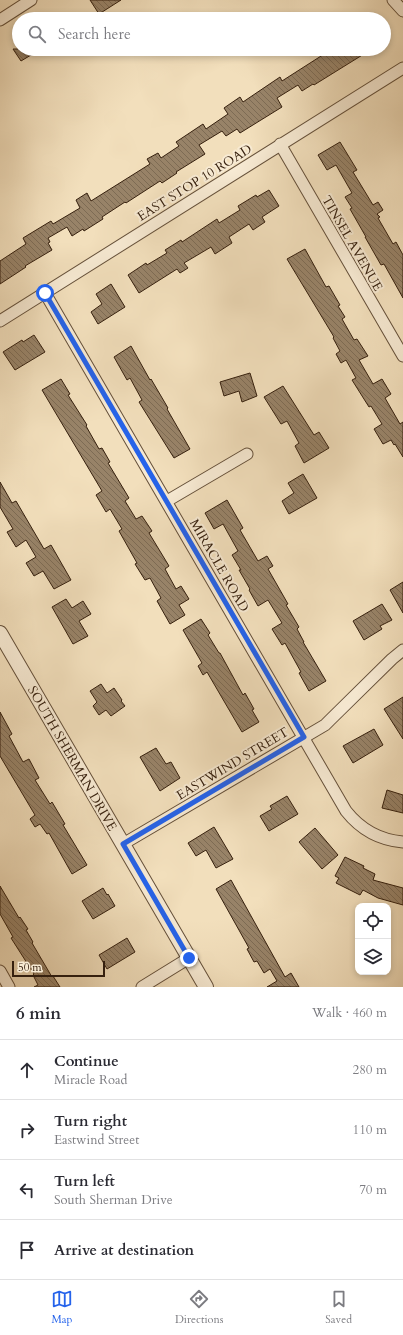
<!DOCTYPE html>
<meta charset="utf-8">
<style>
:root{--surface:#fff;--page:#f2f2f3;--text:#2b2b33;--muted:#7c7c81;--line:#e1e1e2;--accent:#2563eb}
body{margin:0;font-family:Cardo,serif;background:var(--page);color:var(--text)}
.controls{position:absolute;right:12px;bottom:12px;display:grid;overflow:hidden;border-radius:8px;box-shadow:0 2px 6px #0003}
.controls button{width:36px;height:36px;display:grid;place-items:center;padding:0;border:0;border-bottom:1px solid var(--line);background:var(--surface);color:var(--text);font:20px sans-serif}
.scale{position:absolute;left:12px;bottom:10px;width:93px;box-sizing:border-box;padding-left:4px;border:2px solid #36200e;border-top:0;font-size:11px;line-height:14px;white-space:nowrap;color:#36200e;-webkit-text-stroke:3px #f7ead3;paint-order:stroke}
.stop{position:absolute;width:12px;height:12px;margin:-9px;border:3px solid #2563eb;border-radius:50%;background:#fff}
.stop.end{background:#2563eb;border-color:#fff;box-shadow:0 1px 4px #0008}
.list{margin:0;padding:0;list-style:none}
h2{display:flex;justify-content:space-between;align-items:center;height:52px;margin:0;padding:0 16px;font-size:17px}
h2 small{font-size:13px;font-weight:400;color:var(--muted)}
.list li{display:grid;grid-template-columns:26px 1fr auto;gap:12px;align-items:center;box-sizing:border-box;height:60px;padding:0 16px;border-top:1px solid var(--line)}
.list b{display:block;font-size:15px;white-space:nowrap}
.list p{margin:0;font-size:13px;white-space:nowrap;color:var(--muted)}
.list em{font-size:13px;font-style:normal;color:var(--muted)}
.icon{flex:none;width:22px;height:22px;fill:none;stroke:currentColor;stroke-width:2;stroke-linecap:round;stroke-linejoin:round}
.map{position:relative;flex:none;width:403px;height:987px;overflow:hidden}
.search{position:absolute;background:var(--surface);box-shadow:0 2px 6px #0003;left:12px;right:12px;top:12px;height:44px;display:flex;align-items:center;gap:10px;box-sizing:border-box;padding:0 14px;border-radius:22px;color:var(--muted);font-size:15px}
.sheet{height:292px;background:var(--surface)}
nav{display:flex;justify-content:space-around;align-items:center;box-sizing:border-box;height:56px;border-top:1px solid var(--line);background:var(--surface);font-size:11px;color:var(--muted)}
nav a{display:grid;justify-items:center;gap:2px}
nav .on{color:var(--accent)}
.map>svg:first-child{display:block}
</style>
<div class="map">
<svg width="403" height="987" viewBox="0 0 403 987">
<defs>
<pattern id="building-back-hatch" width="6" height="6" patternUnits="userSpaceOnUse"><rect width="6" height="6" fill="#988368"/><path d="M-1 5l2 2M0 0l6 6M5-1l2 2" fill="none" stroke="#7d6b54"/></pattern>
</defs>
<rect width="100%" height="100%" fill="#f2dfbc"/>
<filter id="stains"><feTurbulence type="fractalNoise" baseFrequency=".005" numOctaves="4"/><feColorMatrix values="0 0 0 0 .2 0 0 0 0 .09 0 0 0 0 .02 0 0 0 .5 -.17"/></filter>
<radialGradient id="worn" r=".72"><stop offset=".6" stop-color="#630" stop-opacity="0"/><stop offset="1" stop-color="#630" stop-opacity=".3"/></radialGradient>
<path fill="url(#building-back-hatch)" stroke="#36200e" d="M90 0H121L99 14Z
M13 49H41L21 61Z
M332 49H372L314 85 313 84 302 91 298 85 277 98 282 107 240 133 237 129 226 136 222 131 199 145 205 154 176 172 177 173 162 183 160 181 126 203 125 202 102 217 103 219 84 231 83 229 72 236 67 227 48 238 50 242 48 243 52 250 25 266 26 267 0 284V261L26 244 23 238 51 221 53 224 80 208 76 200 87 193 91 201 150 164 147 159 158 153 161 158 179 146 176 142 203 124 206 129 228 114 224 108 240 97 243 102 280 77 282 81Z
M340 142 357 170 353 172 373 205 378 202 383 210 377 214 380 217 378 218 393 244 396 242 403 255V298L384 264 381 265 365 237H366L350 209 352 208 345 197 352 193 336 165 327 170 318 155Z
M269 190 279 206 262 217 265 222 253 230 249 224 229 237 232 243 215 254 211 247 184 263 188 268 180 273 177 269 139 293 128 275 146 263 147 265 167 253 165 250 181 240 182 242 217 219 219 223 240 210 238 206 256 195 257 197Z
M305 249 326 287 329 286 340 305 338 306 345 317 342 319 354 340 357 339 368 356 359 360 373 384 382 379 391 394 385 398 400 424 403 422V457L395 444 394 445 391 440 383 444 374 429 382 424 371 406 369 407 352 380 356 378 346 360 341 363 336 354 340 351 333 338 334 337 287 259Z
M111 284 125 307 98 324 91 312 102 304 96 294Z
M34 335 45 352 15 370 3 352 22 340 23 342Z
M131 346 150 380 151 379 168 408 167 409 190 449 174 458 139 402 142 400 130 378 127 380 114 357Z
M250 373 257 396 242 402 239 391 224 396 220 382Z
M61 379 70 394 68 395 87 425 86 426 99 449 102 448 110 462 108 463 129 498 125 501 136 519 142 516 152 531 149 533 169 566 165 569 176 589 181 586 189 599 179 605 185 615 170 624 157 601 161 598 150 578 145 580 135 564 137 563 119 531 122 529 110 509 106 512 96 495 102 491 42 390Z
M283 386 314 435 319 432 329 448 304 463 295 446 299 443 287 421 281 424 264 397Z
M303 474 317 498 289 514 282 501 294 493 288 483Z
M0 482 12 503 16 501 44 549 51 545 71 580 54 589 43 571 34 576 26 563 36 557 26 540 16 547 7 532 13 529 0 507Z
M227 500 243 528 240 530 258 561 267 556 273 566 268 569 288 604 286 605 299 627 297 629 304 642H303L326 681 309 691 299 673 301 672 285 643 282 645 272 629 282 623 268 600 258 606 249 590 250 589 239 570H241L232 555 238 551 223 524 214 529 205 513Z
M403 582V613L390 590Z
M66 599 72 608 83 601 91 614 79 621 88 636 73 644 52 607Z
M382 604 392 620 380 626 382 629 364 640 353 621Z
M201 619 210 633 208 635 219 653H220L243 695 245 693 254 709 252 710 259 722 242 732 207 672 203 675 198 666 202 663 183 630Z
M101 684 107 693 114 688 122 700 121 701 125 706 111 716 106 710 99 715 93 706 97 702 90 691Z
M403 697V739L384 709Z
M0 712 12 734 9 736 23 762 29 759 39 778 35 780 50 804 52 802 65 824 63 825 87 865 72 874 49 833 47 834 40 824 35 827 30 819 35 815 0 756Z
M374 729 383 745 353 763 343 746Z
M156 748 166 764 171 762 180 778 160 791 140 757Z
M387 790 403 795V813L382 808Z
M287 796 298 814 269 831 260 816 272 809 270 806Z
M214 827 233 859 216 868 206 850 196 856 188 843Z
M315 828 338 855 322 869 299 842Z
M345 857 364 866 363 868 375 874 373 880 403 888V905L378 898 363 890 360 895 336 883 339 878 335 876Z
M231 880 285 977 291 973 299 987H267L277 981 270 969 264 973 257 961 254 962 247 949 249 948 216 889Z
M0 886 19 918 20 917 28 929 26 930 33 942 32 943 52 977 53 976 60 987H34L38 985 33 975 34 974 11 938 13 937 0 914Z
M103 888 107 895 108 894 115 906 93 919 82 901Z
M127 938 135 952 107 969 99 955Z"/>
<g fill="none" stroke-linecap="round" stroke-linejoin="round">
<g stroke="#65503a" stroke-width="13">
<path id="minor" d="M393 0 403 11
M0 20 31 0
M280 144 403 356
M45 293 346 811C361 830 379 840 403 842
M0 321 403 68
M167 501 247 454
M123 844 325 725 330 720 392 659 403 650
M0 971 9 987
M142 987 189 958"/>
</g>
<g stroke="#65503a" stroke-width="16">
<path id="tertiary" d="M0 633 206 987"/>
</g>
<use href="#minor" stroke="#f7ead3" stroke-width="11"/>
<use href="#tertiary" stroke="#f7ead3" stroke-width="14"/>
</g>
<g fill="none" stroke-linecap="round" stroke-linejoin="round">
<path stroke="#2563eb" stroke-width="5" d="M45 293 304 737 123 844 189 958"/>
</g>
<g text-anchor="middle" stroke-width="4" stroke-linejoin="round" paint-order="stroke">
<g font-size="13" fill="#36200e" stroke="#f7ead3">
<text transform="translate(194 182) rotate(-32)" y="5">EAST STOP 10 ROAD</text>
<text transform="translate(353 243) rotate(60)" y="5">TINSEL AVENUE</text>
<text transform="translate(220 565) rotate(60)" y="5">MIRACLE ROAD</text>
<text transform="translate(73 758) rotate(60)" y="5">SOUTH SHERMAN DRIVE</text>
<text transform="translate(232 763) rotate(-31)" y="5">EASTWIND STREET</text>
</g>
</g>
<rect width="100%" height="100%" filter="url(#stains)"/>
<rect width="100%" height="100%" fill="url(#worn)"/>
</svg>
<div class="controls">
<button><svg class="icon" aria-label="locate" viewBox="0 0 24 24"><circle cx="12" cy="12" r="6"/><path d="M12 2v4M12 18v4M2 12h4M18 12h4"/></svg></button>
<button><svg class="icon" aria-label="layers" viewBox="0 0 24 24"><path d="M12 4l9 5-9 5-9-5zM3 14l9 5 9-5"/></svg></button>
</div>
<div class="scale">50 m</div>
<div class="stop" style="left:45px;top:293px"></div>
<div class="stop end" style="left:189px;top:958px"></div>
<div class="search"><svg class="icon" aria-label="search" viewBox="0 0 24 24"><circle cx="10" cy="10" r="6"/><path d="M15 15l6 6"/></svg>Search here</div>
</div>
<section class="sheet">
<h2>6 min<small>Walk · 460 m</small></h2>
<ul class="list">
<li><svg class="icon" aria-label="ahead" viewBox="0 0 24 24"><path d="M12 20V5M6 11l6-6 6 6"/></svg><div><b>Continue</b><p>Miracle Road</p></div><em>280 m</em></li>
<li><svg class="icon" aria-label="right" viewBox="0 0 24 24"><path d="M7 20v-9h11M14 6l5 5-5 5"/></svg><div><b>Turn right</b><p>Eastwind Street</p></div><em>110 m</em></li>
<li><svg class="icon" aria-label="left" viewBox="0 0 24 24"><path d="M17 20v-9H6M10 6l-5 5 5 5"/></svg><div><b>Turn left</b><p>South Sherman Drive</p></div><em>70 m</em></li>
<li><svg class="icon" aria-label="arrive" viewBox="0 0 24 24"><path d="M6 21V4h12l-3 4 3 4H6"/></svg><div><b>Arrive at destination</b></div></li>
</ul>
</section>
<nav>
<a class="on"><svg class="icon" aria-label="map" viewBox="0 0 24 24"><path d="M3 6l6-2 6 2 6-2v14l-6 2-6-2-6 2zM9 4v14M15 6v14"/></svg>Map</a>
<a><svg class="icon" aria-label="directions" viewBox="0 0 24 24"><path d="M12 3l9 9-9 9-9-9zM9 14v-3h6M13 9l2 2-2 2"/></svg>Directions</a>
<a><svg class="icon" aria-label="saved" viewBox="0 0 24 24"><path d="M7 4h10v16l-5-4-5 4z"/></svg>Saved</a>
</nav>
